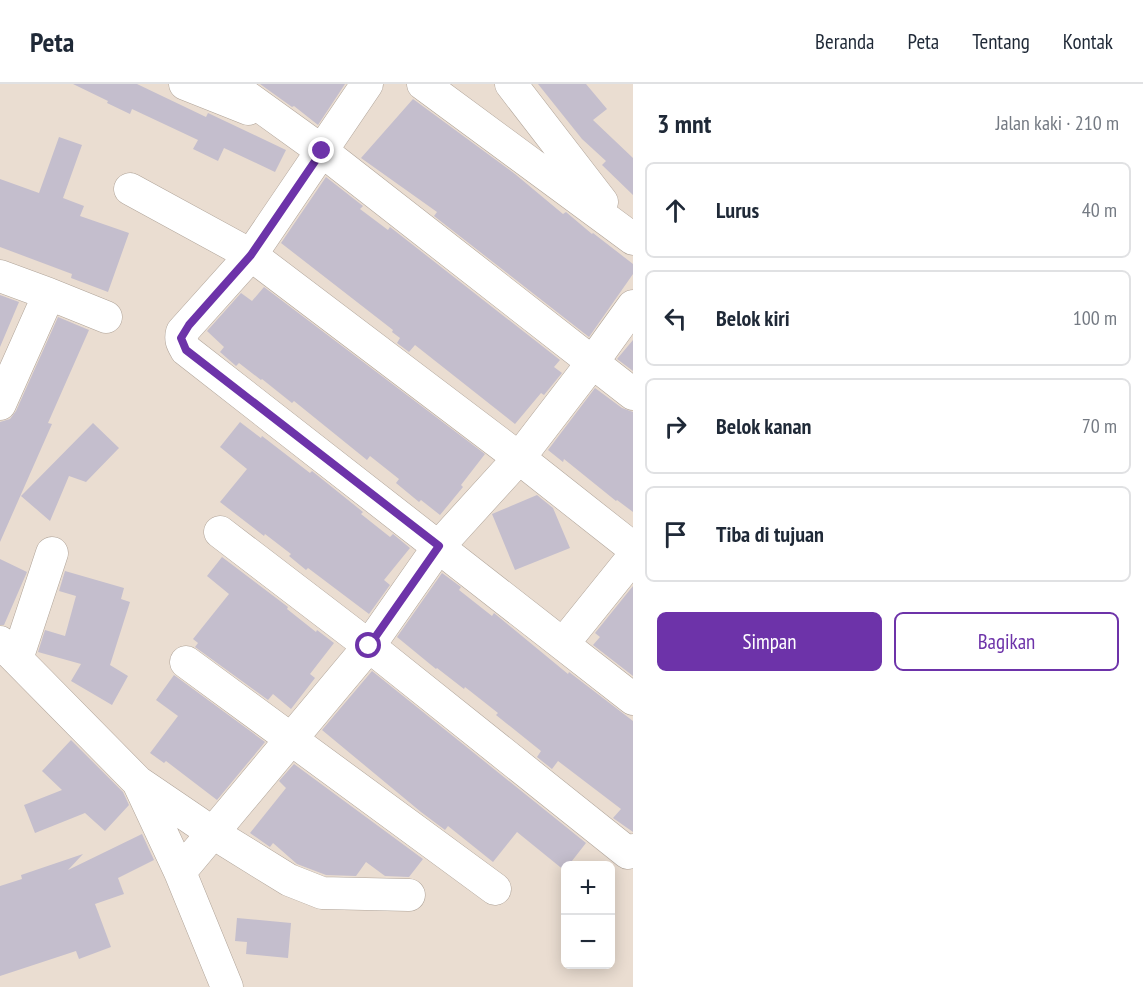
<!DOCTYPE html>
<html lang="id">
<meta charset="utf-8">
<style>
:root{--surface:#fff;--page:#f6f6f7;--text:#1f2937;--muted:#747a83;--line:#e0e1e3;--accent:#6d33a9}
body{margin:0;font-family:"PT Sans Narrow",sans-serif;background:var(--page);color:var(--text)}
.controls{position:absolute;right:18px;bottom:18px;display:grid;overflow:hidden;border-radius:9px;box-shadow:0 3px 15px #0003}
.controls button{width:54px;height:54px;display:grid;place-items:center;padding:0;border:0;border-bottom:2px solid var(--line);background:var(--surface);color:var(--text);font:30px sans-serif}
.stop{position:absolute;width:18px;height:18px;margin:-14px;border:4px solid #6d33a9;border-radius:50%;background:#fff}
.stop.end{background:#6d33a9;border-color:#fff;box-shadow:0 2px 6px #0008}
.list{margin:0;padding:0;list-style:none}
h2{display:flex;justify-content:space-between;align-items:center;height:78px;margin:0;padding:0 24px;font-size:26px}
h2 small{font-size:20px;font-weight:400;color:var(--muted)}
.list li{display:grid;grid-template-columns:39px 1fr auto;gap:18px;align-items:center;box-sizing:border-box;height:96px;margin:0 12px 12px;padding:0 12px;border:2px solid var(--line);border-radius:9px}
.list b{display:block;font-size:22px;white-space:nowrap}
.list em{font-size:20px;font-style:normal;color:var(--muted)}
.actions{display:flex;gap:12px;padding:18px 24px}
.actions a{flex:1;padding:14px 0;border:2px solid var(--accent);border-radius:9px;text-align:center;font-size:21px;color:var(--accent)}
.actions .main{background:var(--accent);color:#fff}
.icon{flex:none;width:33px;height:33px;fill:none;stroke:currentColor;stroke-width:2;stroke-linecap:round;stroke-linejoin:round}
.map{position:relative;flex:none;width:633px;height:903px;overflow:hidden}
header{display:flex;align-items:center;gap:36px;box-sizing:border-box;height:84px;padding:0 30px;background:var(--surface);border-bottom:2px solid var(--line)}
header strong{font-size:28px}
nav{display:flex;gap:33px;margin-inline-start:auto;font-size:21px}
main{display:flex}
aside{flex:1;background:var(--surface)}
.map>svg:first-child{display:block}
</style>
<header>
<strong>Peta</strong>
<nav><a>Beranda</a><a>Peta</a><a>Tentang</a><a>Kontak</a></nav>
</header>
<main>
<div class="map">
<svg width="633" height="903" viewBox="0 0 633 903">
<rect width="100%" height="100%" fill="#eaddd1"/>
<path fill="#c4becd" d="M73 0H137L206 33 208 29 286 66 275 88 224 64 218 77 193 65 198 56 132 25 130 30 107 19 108 17Z
M260 0H345L318 41 294 22 292 23Z
M538 0H586L607 25 593 36 633 74V111L602 81 606 77 582 55Z
M413 15 515 90 563 130 566 128 592 150 593 149 633 180V190L589 253 434 132 437 128 361 74Z
M59 53 82 61 63 114 84 122 80 132 129 149 108 208 71 194 72 190 0 163V95L39 109Z
M326 93 363 122 360 125 388 146 390 143 560 276 554 283 562 289 544 311 541 309 515 340 415 261 409 268 397 259 400 254 392 248 393 246 281 159Z
M264 203 485 370 461 401 463 403 440 431 421 416 419 418 396 399 399 395 370 372 367 376 294 317 292 319 262 295 261 296 239 279 236 282 220 268 224 263 207 247 241 209 252 217Z
M0 211 19 218 0 263Z
M58 233 89 246 48 339 52 340 0 458V338L10 335 16 327Z
M633 256V287L617 275Z
M595 304 622 324 633 328V428L617 416 616 417 564 375 563 378 548 366Z
M240 338 261 354 262 352 310 389 312 387 363 428 361 430 390 453 393 450 410 464 384 496 390 501 369 530 308 484 306 486 289 472 291 470 265 450 264 452 220 418 247 385 220 363Z
M93 339 119 364 86 398 69 392 50 437 21 412Z
M537 411 553 424 570 464 515 486 492 430Z
M222 473 288 523 287 525 316 548 317 546 334 559 310 590 315 594 291 625 273 610 268 616 195 563 198 559 193 555 229 510 207 492Z
M0 475 27 488 4 541H0Z
M65 487 124 504 121 515 130 518 110 581 128 592 112 621 71 597 81 580 38 568 45 546 65 552 76 512 59 507Z
M442 489 461 503 459 506 492 532 494 529 568 590 569 588 633 637V748L613 734 621 725 558 677 552 685 537 673 541 667 496 631 498 629 465 603 464 605 437 584 436 585 397 553Z
M633 502V592L593 561 600 553 595 549Z
M372 587 586 759 568 782H566L565 787 517 748 493 778 448 742 445 746 421 728 322 646Z
M174 591 265 658 217 716 166 677 164 679 150 669 178 632 156 616Z
M71 656 123 708 129 721 105 747 85 729 35 749 24 721 62 706 42 687Z
M294 680 423 775 409 793 385 792 366 778 356 792 326 791 297 780 273 759 270 763 250 749 286 704 279 697Z
M142 750 154 776 118 794 124 810 95 820 111 863 79 875 76 867 0 892V802L22 795 21 791 83 770 68 786Z
M237 834 291 839 288 874 246 870 247 858 235 857Z"/>
<g fill="none" stroke-linecap="round" stroke-linejoin="round">
<g stroke="#b0a499" stroke-width="33">
<path id="minor" d="M185 0 248 25
M229 0 322 67 633 310
M367 0 251 171 182 248C180 256 182 259 186 266L633 615
M423 0 633 155
M511 0 602 118
M130 105 251 171 519 374 633 464
M0 192 49 210 0 320
M49 210 106 233
M220 448 369 562 628 769 633 766
M0 558 138 698 180 788 227 903
M563 560 633 473
M17 575 52 469
M186 578 495 805
M138 698 213 749 289 796 322 809 409 811
M180 788 369 562 439 462 519 374 592 279 633 222"/>
</g>
<use href="#minor" stroke="#fff" stroke-width="32"/>
</g>
<g fill="none" stroke-linecap="round" stroke-linejoin="round">
<path stroke="#6d33a9" stroke-width="8" d="M322 67 251 171 189 241 181 254 186 266 439 462 369 562"/>
</g>
</svg>
<div class="controls">
<button>+</button>
<button>−</button>
</div>
<div class="stop" style="left:369px;top:562px"></div>
<div class="stop end" style="left:322px;top:67px"></div>
</div>
<aside>
<h2>3 mnt<small>Jalan kaki · 210 m</small></h2>
<ul class="list">
<li><svg class="icon" aria-label="ahead" viewBox="0 0 24 24"><path d="M12 20V5M6 11l6-6 6 6"/></svg><div><b>Lurus</b></div><em>40 m</em></li>
<li><svg class="icon" aria-label="left" viewBox="0 0 24 24"><path d="M17 20v-9H6M10 6l-5 5 5 5"/></svg><div><b>Belok kiri</b></div><em>100 m</em></li>
<li><svg class="icon" aria-label="right" viewBox="0 0 24 24"><path d="M7 20v-9h11M14 6l5 5-5 5"/></svg><div><b>Belok kanan</b></div><em>70 m</em></li>
<li><svg class="icon" aria-label="arrive" viewBox="0 0 24 24"><path d="M6 21V4h12l-3 4 3 4H6"/></svg><div><b>Tiba di tujuan</b></div></li>
</ul>
<div class="actions"><a class="main">Simpan</a><a>Bagikan</a></div>
</aside>
</main>
